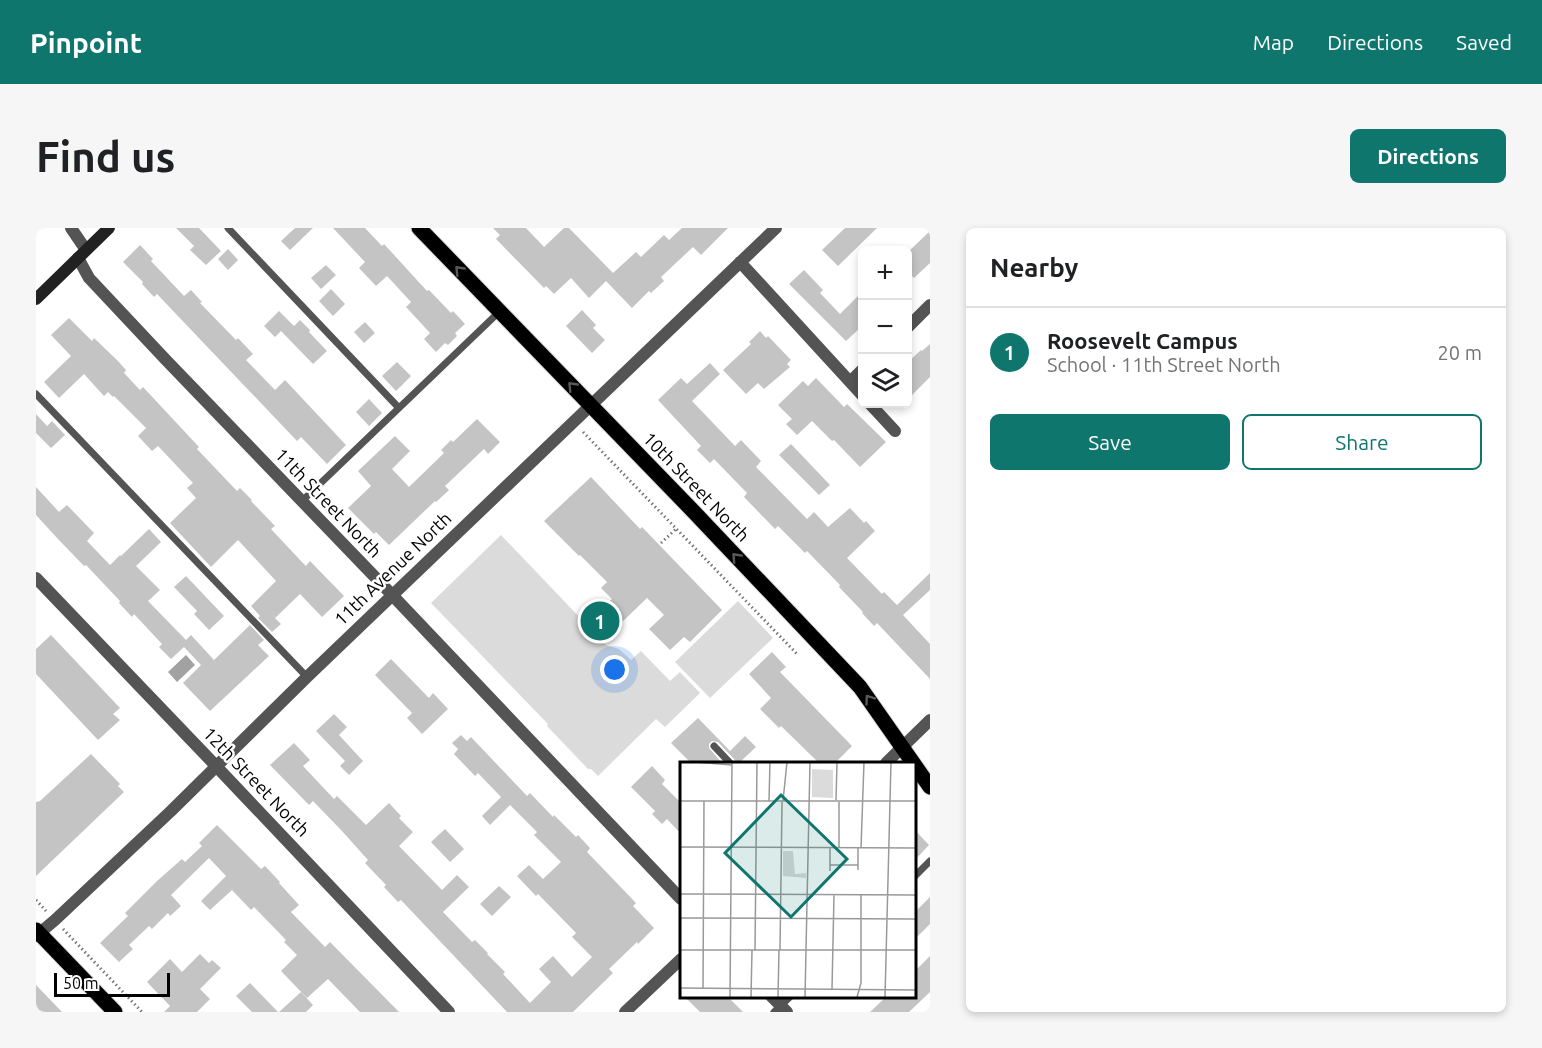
<!DOCTYPE html>
<meta charset="utf-8">
<style>
:root{--surface:#fff;--page:#f6f6f6;--text:#202124;--muted:#757577;--line:#e0e0e0;--accent:#0f766e}
body{margin:0;font-family:Ubuntu,sans-serif;background:var(--page);color:var(--text)}
.controls{position:absolute;right:18px;top:18px;display:grid;overflow:hidden;border-radius:9px;box-shadow:0 3px 9px #0003}
.controls button{width:54px;height:54px;display:grid;place-items:center;padding:0;border:0;border-bottom:2px solid var(--line);background:var(--surface);color:var(--text);font:30px sans-serif}
.scale{position:absolute;left:18px;bottom:15px;width:116px;box-sizing:border-box;padding-left:6px;border:3px solid #000;border-top:0;font-size:16px;line-height:21px;white-space:nowrap;color:#000;-webkit-text-stroke:4px #fff;paint-order:stroke}
.you{position:absolute;left:579px;top:442px;width:21px;height:21px;margin:-15px;border:4px solid #fff;border-radius:50%;background:#1a73e8;box-shadow:0 0 0 9px #1a73e833}
.badge{display:grid;place-items:center;width:39px;height:39px;border-radius:50%;background:var(--accent);color:#fff;font-size:20px;font-weight:700}
.pin{position:absolute;translate:-50% -50%;border:3px solid #fff;box-shadow:0 2px 6px #0006}
.list{margin:0;padding:0;list-style:none}
h2{display:flex;justify-content:space-between;align-items:center;height:78px;margin:0;padding:0 24px;font-size:26px}
h2 small{font-size:20px;font-weight:400;color:var(--muted)}
.list li{display:grid;grid-template-columns:39px 1fr auto;gap:18px;align-items:center;box-sizing:border-box;height:90px;padding:0 24px;border-top:2px solid var(--line)}
.list b{display:block;font-size:22px;white-space:nowrap}
.list p{margin:0;font-size:20px;white-space:nowrap;color:var(--muted)}
.list em{font-size:20px;font-style:normal;color:var(--muted)}
.actions{display:flex;gap:12px;padding:18px 24px}
.actions a{flex:1;padding:14px 0;border:2px solid var(--accent);border-radius:9px;text-align:center;font-size:21px;color:var(--accent)}
.actions .main{background:var(--accent);color:#fff}
.icon{flex:none;width:33px;height:33px;fill:none;stroke:currentColor;stroke-width:2;stroke-linecap:round;stroke-linejoin:round}
.map{position:relative;flex:none;width:894px;height:784px;overflow:hidden;border-radius:9px}
header{display:flex;align-items:center;gap:36px;box-sizing:border-box;height:84px;padding:0 30px;background:var(--accent);color:#fff}
header strong{font-size:28px}
nav{display:flex;gap:33px;margin-inline-start:auto;font-size:21px}
.intro{display:flex;align-items:center;justify-content:space-between;box-sizing:border-box;height:144px;padding:0 36px}
h1{margin:0;font-size:42px}
.button{padding:15px 27px;border-radius:9px;background:var(--accent);color:#fff;font-size:21px;font-weight:700}
main{display:flex;gap:36px;padding:0 36px}
aside{flex:1;background:var(--surface);border-radius:9px;box-shadow:0 3px 9px #0003}
.map>svg:first-child{display:block}
</style>
<header>
<strong>Pinpoint</strong>
<nav><a>Map</a><a>Directions</a><a>Saved</a></nav>
</header>
<div class="intro"><h1>Find us</h1><a class="button">Directions</a></div>
<main>
<div class="map">
<svg width="894" height="784" viewBox="0 0 894 784">
<rect width="100%" height="100%" fill="#fff"/>
<path fill="#dbdbdb" d="M465 307 570 417 583 421 595 432 605 423 634 453 644 444 664 465 629 499 620 491 562 548 555 541H552L511 498 512 496 395 375Z
M702 373 737 410 674 470 639 434Z"/>
<path fill="#a2a2a2" d="M150 427 159 437 141 454 132 444Z"/>
<path fill="#c4c4c4" d="M140 0H163L185 23 170 37 154 22 158 18Z
M259 0H277L254 22 245 13Z
M297 0H329L346 18 348 16 391 63 393 62 415 85 417 83 429 96 419 105 421 108 412 117 409 115 400 124 388 111 394 105 370 79 375 74 351 48 340 58 323 40 329 34Z
M457 0H490L508 19 528 0H533L577 45 600 24 605 29 628 7 633 12 646 0H692L665 27 657 19 625 49 628 53 615 65 613 63 596 80 570 53 553 70 535 50 518 66 510 58 508 60 460 11 464 7Z
M809 0H841L802 38 786 22Z
M894 3V35L878 50 872 44V24Z
M104 17 117 31 115 33 148 68 155 62 166 74 164 75 200 112 202 110 217 126 210 132 239 162 249 152 310 217 291 236 265 209 261 213 121 66 118 69 106 56 107 54 87 34Z
M192 21 202 32 192 42 182 31Z
M290 37 300 47 285 61 275 50Z
M768 42 787 62 784 65 804 86 826 64V98L810 113 753 56Z
M295 61 309 76 297 88 283 73Z
M546 82 560 97 557 100 569 112 556 125 530 98Z
M243 83 258 98 264 92 274 102 273 104 291 123 277 136 245 103 239 109 228 98Z
M33 90 56 113 58 110 82 133 90 142 88 145 104 162 107 159 163 219 161 221 201 263 204 260 216 272 215 273 239 298 235 301 265 333 270 338 274 333 308 368 286 389 264 366 239 390 245 396 236 404 222 390 224 388 215 378 240 353 202 312 175 339 134 295 160 270 151 260 157 255 122 218 116 223 102 208 110 200 78 168 77 169 72 164 68 168 48 146 23 170 8 154 35 128 15 107Z
M329 94 339 105 328 115 318 104Z
M724 103 730 110 732 108 755 132 751 136 754 139 728 161 722 155 710 166 687 142 715 116 713 114Z
M894 116V149L872 171V134L885 122 886 123Z
M361 134 375 148 360 163 346 148Z
M674 135 684 146 656 173 699 218 705 212 725 233 720 239 771 291 778 284 792 299 814 280 828 295 830 293 839 303 811 330 846 366 848 364 861 377 894 345V362L867 387 894 416V451L841 395 838 398 826 385 827 384 803 359 804 357 771 323 769 325 742 298 739 301 708 269 711 265 678 231 674 235 661 222 665 218 622 172 645 150 651 156Z
M780 150 808 179 811 176 850 214 824 239 798 212 796 213 776 193 761 207 750 196 756 191 742 177 767 153 772 158Z
M333 171 346 185 333 198 320 184Z
M0 186 11 198 16 193 29 207 15 220 0 205Z
M441 191 464 214 452 226 448 221 409 258 413 262 400 274 399 273 353 317 340 304 338 306 312 280 335 258 322 243 359 208 374 223 356 241 373 259 408 225 405 222 415 212 417 214Z
M755 216 794 257 783 267 743 227Z
M555 249 604 301 606 299 686 382 654 414 648 409 634 422 613 401 628 387 611 370 582 398 565 381 576 371 565 360 571 354 544 327 543 328 508 293Z
M0 259 23 284 31 277 58 305 51 313 74 337 84 327 85 328 113 301 125 314 100 338 124 362 112 373 150 412 155 407 178 432 214 397 228 412 222 417 233 428 174 483 147 455 165 437 148 419 135 431 123 419 126 416 98 386 96 389 83 375 84 373 50 337 48 338 22 311 0 287Z
M150 348 188 388 173 402 158 386 161 383 138 359Z
M15 407 84 480 77 486 84 492 62 512 0 446V421Z
M736 424 750 439 744 444 816 518 799 535H783L745 498 743 500 724 481 735 470 713 446Z
M355 431 393 470 397 465 412 481 386 506 371 490 376 485 339 447Z
M298 486 311 499 303 507 327 533 313 547 304 538 309 533 280 503Z
M662 490 694 523 709 508 720 519 704 534 706 535H700L698 531 682 514 676 513 673 516V520L686 535H655L635 515Z
M425 507 431 513 435 509 491 568 494 565 517 589 518 587 540 609 542 607 554 620 551 624 600 675 597 678 618 700 602 716 601 714 573 741 577 745 537 784H471L365 672 362 674 348 659 350 657 329 635 332 632 306 603 277 573 273 577 234 537 258 515 274 532 267 538 298 571 301 568 330 597 353 575 365 588 363 590 377 604 363 618 406 662 421 647 433 659 407 684 436 714 439 712 452 725 451 726 469 744 467 746 494 775 515 754 503 741 517 728 536 749 556 729 536 709 540 705 502 666 500 668 481 648 493 637 507 651 525 634 498 607 501 604 474 577 454 597 446 588 465 569 442 545 439 548 418 526 422 521 416 515Z
M55 526 84 556 82 558 88 564 0 648V574L4 573Z
M616 538 629 552 626 556 645 575V606L631 591 626 596 616 586 619 583 595 559Z
M181 597 225 641 229 638 244 654 243 655 263 677 255 684 289 719 294 714 363 784H324L292 751 271 770 245 743 261 727 248 714 250 712 218 679 215 682 196 662 174 682 165 673 190 648 173 630 135 667 145 678 134 688 132 685 116 701 113 698 93 717 97 721 83 734 64 715 92 688 89 685 121 653 146 631 149 634 166 618 163 615Z
M409 601 428 621 414 634 395 614Z
M878 601 893 617 878 633Z
M463 658 475 669 456 688 444 676Z
M894 669V696L878 712V685Z
M164 726 173 735 176 732 185 740 164 761 174 771 161 784H128L134 778 111 754 134 731 146 744Z
M894 728V764L873 784H834L851 768H878V744Z
M214 755 242 784H216L200 768Z
M0 757 26 784H0Z
M265 764 277 777 270 784H243Z
M648 768H691L707 784H664Z"/>
<g fill="none" stroke-linecap="round" stroke-linejoin="round">
<g stroke="#dbdbdb" stroke-width="17">
<path id="primary" d="M383 0 658 284 824 459 894 559
M0 702 79 784"/>
</g>
<path stroke="#767676" stroke-width="3" stroke-dasharray="1.5 3" stroke-linecap="butt" d="M547 204 762 427
M625 315 641 300
M0 672 10 683
M27 701 106 784"/>
<path stroke="#545454" stroke-width="7" d="M192 0 363 180
M0 166 271 449
M266 273 463 84
M678 518 694 535
M878 649 894 633
M738 784 755 768"/>
<path stroke="#545454" stroke-width="12" d="M35 0 50 22
M42 30 53 50 130 132 339 349 645 671
M704 34 826 167
M872 99 894 77
M814 154 826 142
M834 176 859 203
M0 350 180 538 413 784
M850 535 894 492
M0 708 19 692 135 583 271 449 740 0
M735 768 751 784
M589 784 645 731"/>
<path stroke="#212121" stroke-width="12" d="M0 71 73 0"/>
<use href="#primary" stroke="#000" stroke-width="15"/>
</g>
<defs><path id="oneway-chevron" d="M-2-3.5L2.5 0L-2 3.5" fill="none" stroke-width="1.6" stroke-linecap="round" stroke-linejoin="round" transform="scale(1.5)"/></defs>
<g stroke="#595959">
<use href="#oneway-chevron" transform="translate(423 42) rotate(-134)"/>
<use href="#oneway-chevron" transform="translate(536 158) rotate(-134)"/>
<use href="#oneway-chevron" transform="translate(700 329) rotate(-133)"/>
<use href="#oneway-chevron" transform="translate(833 471) rotate(-126)"/>
</g>
<g text-anchor="middle" stroke-width="5" stroke-linejoin="round" paint-order="stroke">
<g font-size="18" fill="#000" stroke="#fff">
<text transform="translate(660 259) rotate(46)" y="6">10th Street North</text>
<text transform="translate(292 275) rotate(46)" y="6">11th Street North</text>
<text transform="translate(357 341) rotate(-44)" y="6">11th Avenue North</text>
<text transform="translate(220 554) rotate(46)" y="6">12th Street North</text>
</g>
</g>
<g transform="translate(644 534)">
<rect width="236" height="236" fill="#fff"/>
<path d="M132 7 153 8V36L132 35ZM103 89H113L115 112 126 111V116L103 114Z" fill="#dbdbdb"/>
<path fill="none" stroke="#999" stroke-width="1.5" d="M15 0 52 3M156 38 157 0M0 39H236M89 39 90 0M103 39 107 0M0 85 236 86M159 86V40M181 86 184 0M150 103H178M178 108V86M150 109V86M0 132 236 133M0 156 236 157M0 188H236M75 188 77 0M100 188 102 40M0 226 126 227M23 226 24 39M126 227 236 228M152 227 154 133M50 235 52 0M71 235 72 188M98 235 99 188M125 235 130 0M177 235 181 221V133M205 235 211 0"/>
<path fill="#0f766e" fill-opacity="0.15" stroke="#0f766e" stroke-width="3" d="M101 33 167 97 111 155 45 91Z"/>
<rect width="236" height="236" fill="none" stroke="#000" stroke-width="3"/>
</g>
</svg>
<div class="controls">
<button>+</button>
<button>−</button>
<button><svg class="icon" aria-label="layers" viewBox="0 0 24 24"><path d="M12 4l9 5-9 5-9-5zM3 14l9 5 9-5"/></svg></button>
</div>
<div class="scale">50 m</div>
<div class="you"></div>
<div class="pin badge" style="left:564px;top:393px">1</div>
</div>
<aside>
<h2>Nearby<small></small></h2>
<ul class="list">
<li><span class="badge">1</span><div><b>Roosevelt Campus</b><p>School · 11th Street North</p></div><em>20 m</em></li>
</ul>
<div class="actions"><a class="main">Save</a><a>Share</a></div>
</aside>
</main>
